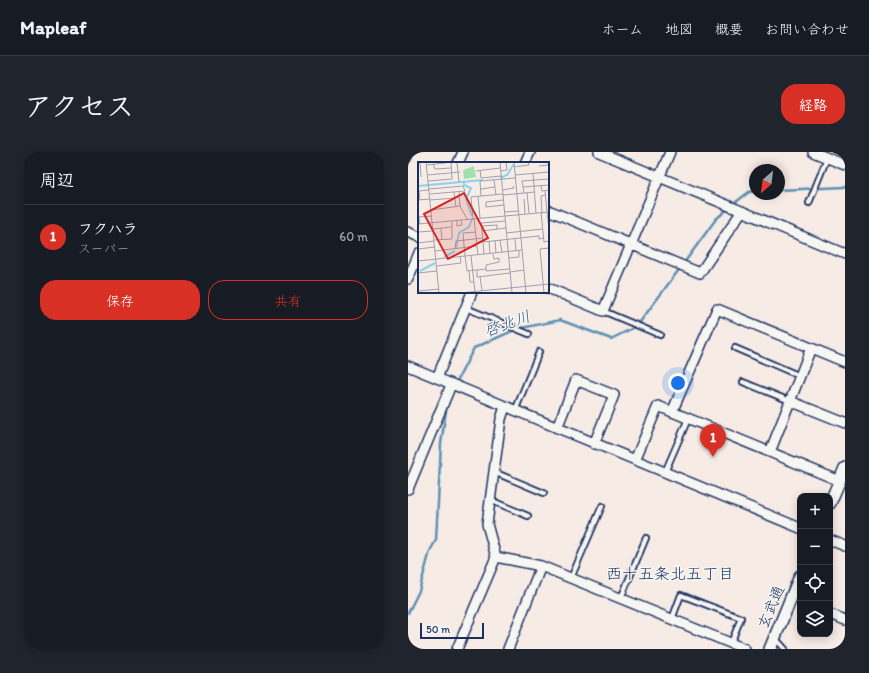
<!DOCTYPE html>
<html lang="ja">
<meta charset="utf-8">
<style>
:root{--surface:#171b24;--page:#20242c;--text:#f1f3f6;--muted:#9ea1a6;--line:#363941;--accent:#d93025}
body{margin:0;font-family:Itim,"Klee One",sans-serif;background:var(--page);color:var(--text)}
.controls{position:absolute;right:12px;bottom:12px;display:grid;overflow:hidden;border-radius:8px;box-shadow:0 2px 10px #0003}
.controls button{width:36px;height:36px;display:grid;place-items:center;padding:0;border:0;border-bottom:1px solid var(--line);background:var(--surface);color:var(--text);font:20px sans-serif}
.compass{position:absolute;left:341px;top:12px;width:36px;height:36px;border-radius:50%;background:var(--surface);box-shadow:0 2px 10px #0003;rotate:208deg}
.scale{position:absolute;left:12px;bottom:10px;width:64px;box-sizing:border-box;padding-left:4px;border:2px solid #1b2f5e;border-top:0;font-size:11px;line-height:14px;white-space:nowrap;color:#1b2f5e;-webkit-text-stroke:3px #f6f6f2;paint-order:stroke}
.you{position:absolute;left:270px;top:231px;width:14px;height:14px;margin:-10px;border:3px solid #fff;border-radius:50%;background:#1a73e8;box-shadow:0 0 0 6px #1a73e833}
.badge{display:grid;place-items:center;width:26px;height:26px;border-radius:50%;background:var(--accent);color:#fff;font-size:13px;font-weight:700}
.pin{position:absolute;translate:-50% -33px;filter:drop-shadow(0 1px 2px #0008)}
.pin::after{content:'';position:absolute;top:21px;width:14px;height:12px;background:inherit;clip-path:polygon(0 0,100% 0,50% 100%)}
.list{margin:0;padding:0;list-style:none}
h2{display:flex;justify-content:space-between;align-items:center;height:52px;margin:0;padding:0 16px;font-size:17px}
h2 small{font-size:13px;font-weight:400;color:var(--muted)}
.list li{display:grid;grid-template-columns:26px 1fr auto;gap:12px;align-items:center;box-sizing:border-box;height:64px;padding:0 16px;border-top:1px solid var(--line)}
.list b{display:block;font-size:15px;white-space:nowrap}
.list p{margin:0;font-size:13px;white-space:nowrap;color:var(--muted)}
.list em{font-size:13px;font-style:normal;color:var(--muted)}
.actions{display:flex;gap:8px;padding:12px 16px}
.actions a{flex:1;padding:9px 0;border:1px solid var(--accent);border-radius:16px;text-align:center;font-size:14px;color:var(--accent)}
.actions .main{background:var(--accent);color:#fff}
.icon{flex:none;width:22px;height:22px;fill:none;stroke:currentColor;stroke-width:2;stroke-linecap:round;stroke-linejoin:round}
.map{position:relative;flex:none;width:437px;height:497px;overflow:hidden;border-radius:16px}
header{display:flex;align-items:center;gap:24px;box-sizing:border-box;height:56px;padding:0 20px;background:var(--surface);border-bottom:1px solid var(--line)}
header strong{font-size:19px}
nav{display:flex;gap:22px;margin-inline-start:auto;font-size:14px}
.intro{display:flex;align-items:center;justify-content:space-between;box-sizing:border-box;height:96px;padding:0 24px}
h1{margin:0;font-size:28px}
.button{padding:10px 18px;border-radius:16px;background:var(--accent);color:#fff;font-size:14px;font-weight:700}
main{display:flex;gap:24px;padding:0 24px}
aside{flex:1;background:var(--surface);border-radius:16px;box-shadow:0 2px 10px #0003}
.map>svg:first-child{display:block}
</style>
<header>
<strong>Mapleaf</strong>
<nav><a>ホーム</a><a>地図</a><a>概要</a><a>お問い合わせ</a></nav>
</header>
<div class="intro"><h1>アクセス</h1><a class="button">経路</a></div>
<main>
<aside>
<h2>周辺<small></small></h2>
<ul class="list">
<li><span class="badge">1</span><div><b>フクハラ</b><p>スーパー</p></div><em>60 m</em></li>
</ul>
<div class="actions"><a class="main">保存</a><a>共有</a></div>
</aside>
<div class="map">
<svg width="437" height="497" viewBox="0 0 437 497">
<rect width="100%" height="100%" fill="#f7ebe6"/>
<filter id="ink" filterUnits="userSpaceOnUse"><feTurbulence type="fractalNoise" baseFrequency=".025" numOctaves="2"/><feDisplacementMap in="SourceGraphic" scale="8" xChannelSelector="R" yChannelSelector="G"/><feConvolveMatrix kernelMatrix="1 2 1 2 8 2 1 2 1" color-interpolation-filters="sRGB"/></filter>
<g filter="url(#ink)">
<g fill="none" stroke-linecap="round" stroke-linejoin="round">
<path stroke="#5e91b3" stroke-width="2.5" d="M371 38 437 35
M324 53 341 40 347 39
M276 111 308 67 321 56
M48 231 66 196 109 177 152 168 203 187 229 174 273 115
M0 461 11 439 22 399 28 388 33 292 39 252"/>
<g stroke="#1b2f5e" stroke-width="8">
<path id="service" d="M0 7 3 0
M401 51 419 6
M58 156 121 182
M195 159 252 183
M327 196 392 224
M335 230 382 249
M107 259 131 200
M86 320 136 341
M257 320 280 267
M82 348 120 364
M163 426 194 354
M213 446 238 386
M264 467 273 443 333 466 323 491
M367 486 377 497"/>
</g>
<g stroke="#1b2f5e" stroke-width="12">
<path id="minor" d="M191 0 437 102
M405 0 437 13
M50 11 55 0
M117 11 122 0
M140 58 292 121 334 59
M0 80 11 85
M0 127 11 101
M140 136 195 159 262 0
M0 214 392 376
M29 226 64 140
M382 249 437 271
M264 260 309 157 437 210
M149 276 168 228 206 243 186 292
M362 300 403 196
M227 308 250 254 432 329
M0 337 43 233
M422 388 437 394
M88 405 133 414 337 497
M422 462 437 468
M49 497 88 405 79 372 93 267 97 255
M100 497 133 414"/>
</g>
<g stroke="#1b2f5e" stroke-width="14">
<path id="tertiary" d="M422 351 437 316
M362 497 392 424"/>
</g>
<use href="#service" stroke="#f6f6f2" stroke-width="4.5"/>
<use href="#minor" stroke="#f6f6f2" stroke-width="9"/>
<use href="#tertiary" stroke="#f6f6f2" stroke-width="11"/>
</g>
</g>
<g text-anchor="middle" stroke-width="3" stroke-linejoin="round" paint-order="stroke">
<g font-size="15" fill="#1b2f5e" stroke="#f6f6f2">
<text transform="translate(363 455) rotate(-67)" y="5">玄武通</text>
</g>
<g font-size="16" font-style="italic" fill="#375882" stroke="#f6f6f2">
<text transform="translate(99 171) rotate(-20)" y="6">啓北川</text>
</g>
<g font-size="16" fill="#1b2f5e" stroke="#f6f6f2">
<text x="262" y="427">西十五条北五丁目</text>
</g>
</g>
<g transform="translate(10 10)">
<rect width="131" height="131" fill="#f7ebe6"/>
<path d="M56 4 58 15 46 17 45 8Z" fill="#a0e2ad"/>
<path fill="none" stroke="#8bd3ec" stroke-width="2" d="M82 16 89 13 96 2M46 20V23L53 26 48 37 54 54M0 24 65 18M38 86 41 71 51 65 54 57M26 95 37 89M2 109 17 101"/>
<path fill="none" stroke="#9fa0b0" stroke-width="1" d="M2 0 3 15M8 0 21 131M82 0 94 131M96 0 108 131M15 2 17 7 33 6M9 3 35 0M121 4 131 3 129 0M96 5 111 3 110 0M62 8 63 16 83 14M58 9 82 6M82 9 89 8 88 0M115 11 118 51M10 13 42 10M97 13 131 10M76 18 78 33M10 19 34 17 33 0M41 20 39 1 42 0M123 24 124 29 131 28M105 25 131 23M11 27 45 24 47 29 12 32M63 27 77 25M84 28 96 26 95 24M127 29 129 50M36 30 38 45M41 30 42 44 49 57M106 31 104 19 131 17M109 31 111 51M85 33 117 30M60 34 62 56M63 34 62 19 97 16M106 37 107 52M0 38 12 37M2 38 1 29 11 28M12 38 37 36M85 38 68 40V45L86 43M13 48 42 44M0 49 2 62M86 50 101 49M123 50 126 80 131 79M124 50 123 34 128 33M129 50 131 67M1 55 14 54M55 57 53 35 85 32M56 57 60 93M39 59V64L44 63 43 58M0 62 131 50M64 64 79 63V68M23 66 24 78M15 67 33 65M64 69 63 61 87 59M0 70 15 69M88 71 125 67M97 77 98 89M16 78 34 77V59M82 78 84 90M71 79 72 92M77 79 78 91M65 80 121 74V77L126 76M0 81 16 79M0 87 17 85M37 87 38 79 65 76M17 89 59 84M66 92 64 69 88 66M75 92 76 97 81 96V100L68 103V109L92 107M47 94 45 71 58 70M47 94 49 109 68 107M53 94 57 130M91 96 101 95V89M0 99 104 88M19 104 43 101 42 94M59 108V115L92 111M51 109 52 120H56M92 110 106 108M0 111 19 109M62 114 64 129M1 129 21 127M42 131 131 122M126 131 122 87 131 86"/>
<path fill="#d62828" fill-opacity="0.15" stroke="#d62828" stroke-width="2" d="M46 31 70 76 30 97 6 52Z"/>
<rect width="131" height="131" fill="none" stroke="#1b2f5e" stroke-width="2"/>
</g>
</svg>
<div class="controls">
<button>+</button>
<button>−</button>
<button><svg class="icon" aria-label="locate" viewBox="0 0 24 24"><circle cx="12" cy="12" r="6"/><path d="M12 2v4M12 18v4M2 12h4M18 12h4"/></svg></button>
<button><svg class="icon" aria-label="layers" viewBox="0 0 24 24"><path d="M12 4l9 5-9 5-9-5zM3 14l9 5 9-5"/></svg></button>
</div>
<svg class="compass" viewBox="-18 -18 36 36"><path d="M0-13l5 13h-10z" fill="#e53935"/><path d="M0 13l5-13h-10z" fill="#9ea1a6"/></svg>
<div class="scale">50 m</div>
<div class="you"></div>
<div class="pin badge" style="left:305px;top:305px">1</div>
</div>
</main>
